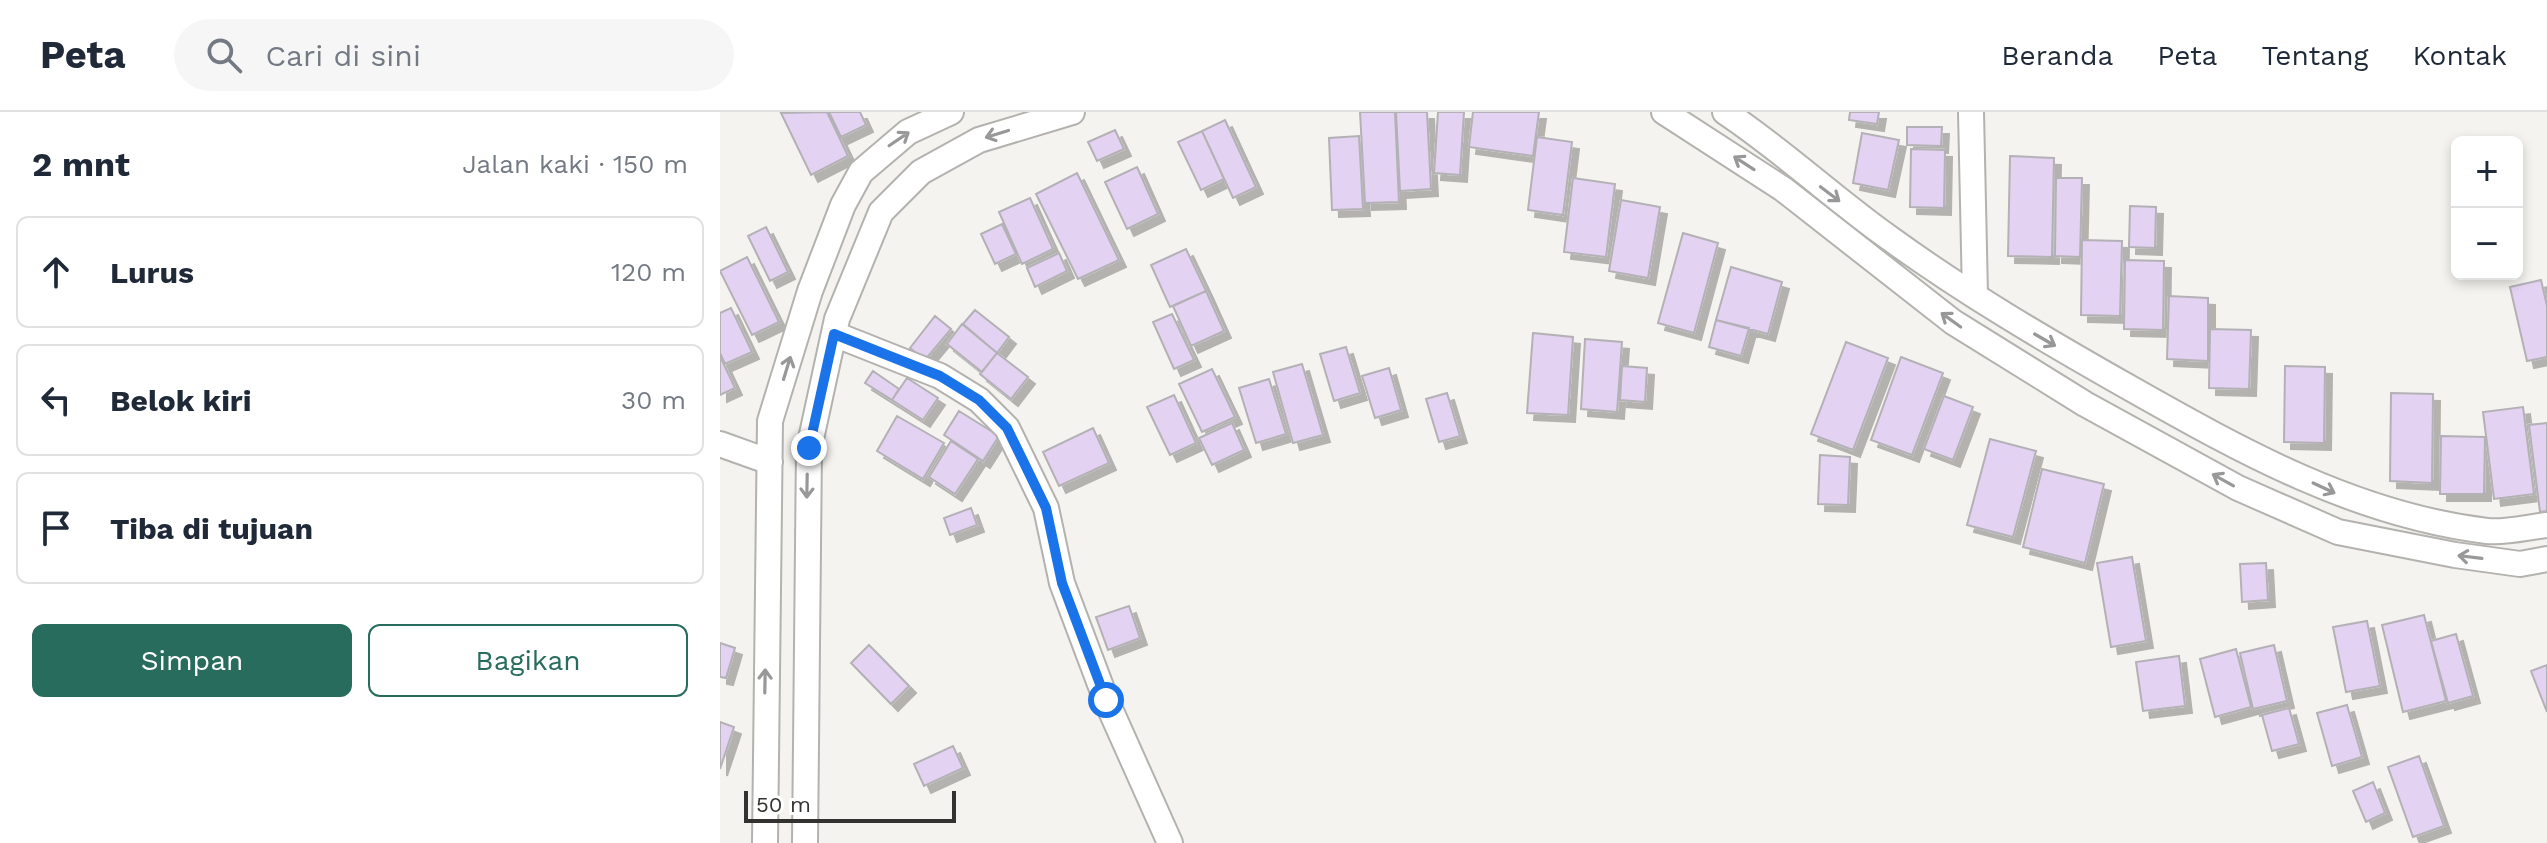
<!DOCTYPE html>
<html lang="id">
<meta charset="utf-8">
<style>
:root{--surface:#fff;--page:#f6f6f7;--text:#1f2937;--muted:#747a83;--line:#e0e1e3;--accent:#286c5d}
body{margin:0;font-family:"Work Sans",sans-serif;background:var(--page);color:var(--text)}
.controls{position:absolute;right:24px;top:24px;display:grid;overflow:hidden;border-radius:12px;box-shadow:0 4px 12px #0003}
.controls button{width:72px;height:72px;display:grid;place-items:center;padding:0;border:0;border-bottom:2px solid var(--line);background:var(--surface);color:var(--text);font:40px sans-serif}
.scale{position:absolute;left:24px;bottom:20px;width:212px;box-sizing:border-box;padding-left:8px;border:4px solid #333231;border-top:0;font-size:22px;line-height:28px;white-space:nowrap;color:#333231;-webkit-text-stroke:6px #fff;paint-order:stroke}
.stop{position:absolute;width:24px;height:24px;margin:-18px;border:6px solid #1a73e8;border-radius:50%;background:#fff}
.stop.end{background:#1a73e8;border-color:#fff;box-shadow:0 2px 8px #0008}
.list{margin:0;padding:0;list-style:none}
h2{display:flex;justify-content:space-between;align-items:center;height:104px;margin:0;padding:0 32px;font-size:34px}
h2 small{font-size:26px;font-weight:400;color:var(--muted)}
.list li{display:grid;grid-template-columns:52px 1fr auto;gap:24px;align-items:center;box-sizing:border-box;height:112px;margin:0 16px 16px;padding:0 16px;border:2px solid var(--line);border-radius:12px}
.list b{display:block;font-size:30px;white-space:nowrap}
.list em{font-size:26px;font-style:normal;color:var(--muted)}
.actions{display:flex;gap:16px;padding:24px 32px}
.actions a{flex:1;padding:18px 0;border:2px solid var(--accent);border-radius:12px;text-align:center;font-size:28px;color:var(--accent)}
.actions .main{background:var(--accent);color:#fff}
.icon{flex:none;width:44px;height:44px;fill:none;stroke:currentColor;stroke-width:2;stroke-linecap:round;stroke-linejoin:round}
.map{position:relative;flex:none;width:1827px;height:731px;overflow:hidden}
header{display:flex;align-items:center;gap:48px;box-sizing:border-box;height:112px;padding:0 40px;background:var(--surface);border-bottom:2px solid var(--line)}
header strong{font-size:38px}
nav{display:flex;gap:44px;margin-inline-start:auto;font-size:28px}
.search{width:560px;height:72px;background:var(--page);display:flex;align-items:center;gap:20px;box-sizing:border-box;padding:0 28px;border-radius:44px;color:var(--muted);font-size:30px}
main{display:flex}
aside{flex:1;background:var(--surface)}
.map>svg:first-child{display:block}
</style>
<header>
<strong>Peta</strong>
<div class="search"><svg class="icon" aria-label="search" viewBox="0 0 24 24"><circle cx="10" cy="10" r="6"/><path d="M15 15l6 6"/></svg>Cari di sini</div>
<nav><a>Beranda</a><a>Peta</a><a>Tentang</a><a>Kontak</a></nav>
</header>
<main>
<aside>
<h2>2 mnt<small>Jalan kaki · 150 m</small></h2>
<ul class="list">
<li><svg class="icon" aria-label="ahead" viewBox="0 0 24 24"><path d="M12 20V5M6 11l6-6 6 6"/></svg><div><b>Lurus</b></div><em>120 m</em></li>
<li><svg class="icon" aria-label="left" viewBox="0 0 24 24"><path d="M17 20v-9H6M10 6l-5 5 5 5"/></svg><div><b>Belok kiri</b></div><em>30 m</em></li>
<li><svg class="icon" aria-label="arrive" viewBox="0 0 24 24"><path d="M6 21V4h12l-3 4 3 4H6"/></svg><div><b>Tiba di tujuan</b></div></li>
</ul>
<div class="actions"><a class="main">Simpan</a><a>Bagikan</a></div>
</aside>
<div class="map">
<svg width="1827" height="731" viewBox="0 0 1827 731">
<defs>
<filter id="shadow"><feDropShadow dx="7" dy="7" stdDeviation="0" flood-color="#0004"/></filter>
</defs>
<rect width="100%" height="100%" fill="#f4f3ef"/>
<path fill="#e4d2f3" stroke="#b3b1b5" stroke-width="2" filter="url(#shadow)" d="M107 0 128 44 91 63 61 1Z
M109 0H140L146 13 121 25Z
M640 0H675L679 90 645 91Z
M676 0H707L711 77 680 79Z
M718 0H744L740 63 714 61Z
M753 0H819L813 44 749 35Z
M1130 0H1159L1157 12 1129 8Z
M505 8 536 75 513 86 482 19Z
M1187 15H1222L1221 34 1187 33Z
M395 18 404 37 377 49 368 30Z
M482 19 504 67 481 78 458 30Z
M1142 21 1179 28 1168 78 1133 71Z
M639 24 643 97 612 98 609 26Z
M817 25 852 30 843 103 808 98Z
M1191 37 1225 38 1224 96 1190 95Z
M1290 44 1334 46 1332 145 1288 144Z
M417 55 438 102 407 117 385 70Z
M357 61 399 148 358 167 316 82Z
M853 66 895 72 886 145 844 140Z
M1336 66H1362L1360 145 1335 144Z
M310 86 333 137 302 152 279 100Z
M901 88 940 95 928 166 889 159Z
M1410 94 1436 95 1435 136 1409 135Z
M282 112 296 142 275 152 261 122Z
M46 115 68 160 50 169 28 124Z
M963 121 998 131 974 221 938 211Z
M1362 128 1402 129 1400 204 1361 203Z
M466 137 486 179 450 195 431 153Z
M339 141 347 159 315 175 307 156Z
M27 145 59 210 32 223 0 159Z
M1405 148 1444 149 1443 218 1404 217Z
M1011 155 1062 170 1048 222 996 208Z
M1821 168 1827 194V245L1807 249 1790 175Z
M486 179 504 219 471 234 453 194Z
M1449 184 1488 186V249L1447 247Z
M11 196 32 240 5 252 0 241V201Z
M255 198 289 225 277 241 243 212Z
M452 202 474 248 454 257 433 210Z
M215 204 231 217 205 248 190 236Z
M996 208 1029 216 1021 244 989 235Z
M242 212 277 241 262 260 227 232Z
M1490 217 1531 218 1529 277 1489 276Z
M813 221 853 225 848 303 807 301Z
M865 227 902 230 897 300 861 297Z
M1126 230 1168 246 1133 338 1091 322Z
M626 235 640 281 614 289 600 242Z
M277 241 308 265 291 287 260 262Z
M0 244 15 276 0 283Z
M1181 245 1223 261 1192 343 1151 328Z
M582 252 603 323 573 331 553 260Z
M902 254 927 256 925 290 900 288Z
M1565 254 1605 255 1604 331 1564 330Z
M669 256 681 298 655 306 642 264Z
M492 257 515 305 482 320 459 272Z
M153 259 179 277 172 288 145 271Z
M187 266 218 286 203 308 172 288Z
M549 267 566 322 536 331 519 276Z
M727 281 740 324 719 330 706 287Z
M1671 281 1713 282 1712 371 1670 369Z
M454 283 476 331 450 343 427 295Z
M1224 284 1253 295 1233 348 1204 337Z
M1803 295 1814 382 1774 387 1763 300Z
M239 299 279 324 263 349 224 323Z
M177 304 224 331 203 367 157 339Z
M512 311 524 338 492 353 479 326Z
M1827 311V399L1820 400 1809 313Z
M373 316 389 351 339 374 323 340Z
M1721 324 1765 325 1764 382H1720Z
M1270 327 1316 339 1293 425 1247 413Z
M231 329 258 347 235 382 209 365Z
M1100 343 1130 345 1128 393 1098 392Z
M1322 357 1384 372 1365 451 1303 435Z
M251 396 257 413 230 423 224 406Z
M1412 445 1426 529 1391 535 1377 451Z
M1546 451 1548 488 1522 490 1520 452Z
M409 494 420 526 388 538 376 505Z
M1704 503 1726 589 1683 600 1662 513Z
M1647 509 1660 574 1626 580 1613 515Z
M1736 522 1753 584 1728 591 1711 529Z
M0 531 15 536 6 566 0 565Z
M149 533 189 574 171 592 131 551Z
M1554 533 1567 589 1533 597 1520 541Z
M1516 537 1531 595 1495 605 1480 547Z
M1459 544 1465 594 1423 599 1416 550Z
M1827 553V600L1811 559Z
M1627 593 1642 645 1612 654 1597 601Z
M1569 596 1579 632 1552 639 1542 603Z
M0 610 14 615 0 657Z
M233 634 243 656 204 674 194 652Z
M1699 644 1724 714 1693 725 1668 655Z
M1653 670 1665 701 1646 710 1633 679Z"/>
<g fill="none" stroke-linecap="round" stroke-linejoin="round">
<g stroke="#b3b2ae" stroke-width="28">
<path id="street" d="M944 0 1063 77 1233 210 1365 292 1518 376 1618 420 1735 443 1800 452 1827 447
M1005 0C1062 38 1112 85 1168 125 1245 181 1327 229 1410 276 1523 340 1636 403 1767 419 1786 421 1808 415 1827 413
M1251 0 1255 183
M114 222 220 264 259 288 287 316 326 396 342 471 386 588 450 731
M0 332 50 350
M45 731 50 309 90 179 123 93 141 60 188 20 231 0
M85 731 89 336 117 207 161 100 201 60 259 28 352 0"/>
</g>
<use href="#street" stroke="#fff" stroke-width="24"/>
</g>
<defs><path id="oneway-shaft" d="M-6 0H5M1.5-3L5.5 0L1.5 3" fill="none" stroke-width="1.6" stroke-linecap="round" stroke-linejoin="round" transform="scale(2)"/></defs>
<g stroke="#999898">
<use href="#oneway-shaft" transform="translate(277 22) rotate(163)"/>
<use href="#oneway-shaft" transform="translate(179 27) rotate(-34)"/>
<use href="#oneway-shaft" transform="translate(1024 51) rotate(-147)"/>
<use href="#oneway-shaft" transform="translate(1110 82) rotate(37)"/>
<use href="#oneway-shaft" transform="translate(1231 208) rotate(-144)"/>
<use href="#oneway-shaft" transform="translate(1325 228) rotate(30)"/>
<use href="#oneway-shaft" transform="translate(67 256) rotate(-73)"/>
<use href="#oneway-shaft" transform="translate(1503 368) rotate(-151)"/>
<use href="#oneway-shaft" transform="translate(87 374) rotate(91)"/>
<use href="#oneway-shaft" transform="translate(1604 376) rotate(25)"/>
<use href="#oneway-shaft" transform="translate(1750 445) rotate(-173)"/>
<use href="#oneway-shaft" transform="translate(45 569) rotate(-89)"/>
</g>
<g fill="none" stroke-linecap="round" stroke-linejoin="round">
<path stroke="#1a73e8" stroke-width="10" d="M89 336 114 222 220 264 259 288 287 316 326 396 342 471 386 588"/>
</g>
</svg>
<div class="controls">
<button>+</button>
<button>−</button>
</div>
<div class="scale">50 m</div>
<div class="stop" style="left:386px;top:588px"></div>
<div class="stop end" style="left:89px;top:336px"></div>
</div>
</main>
